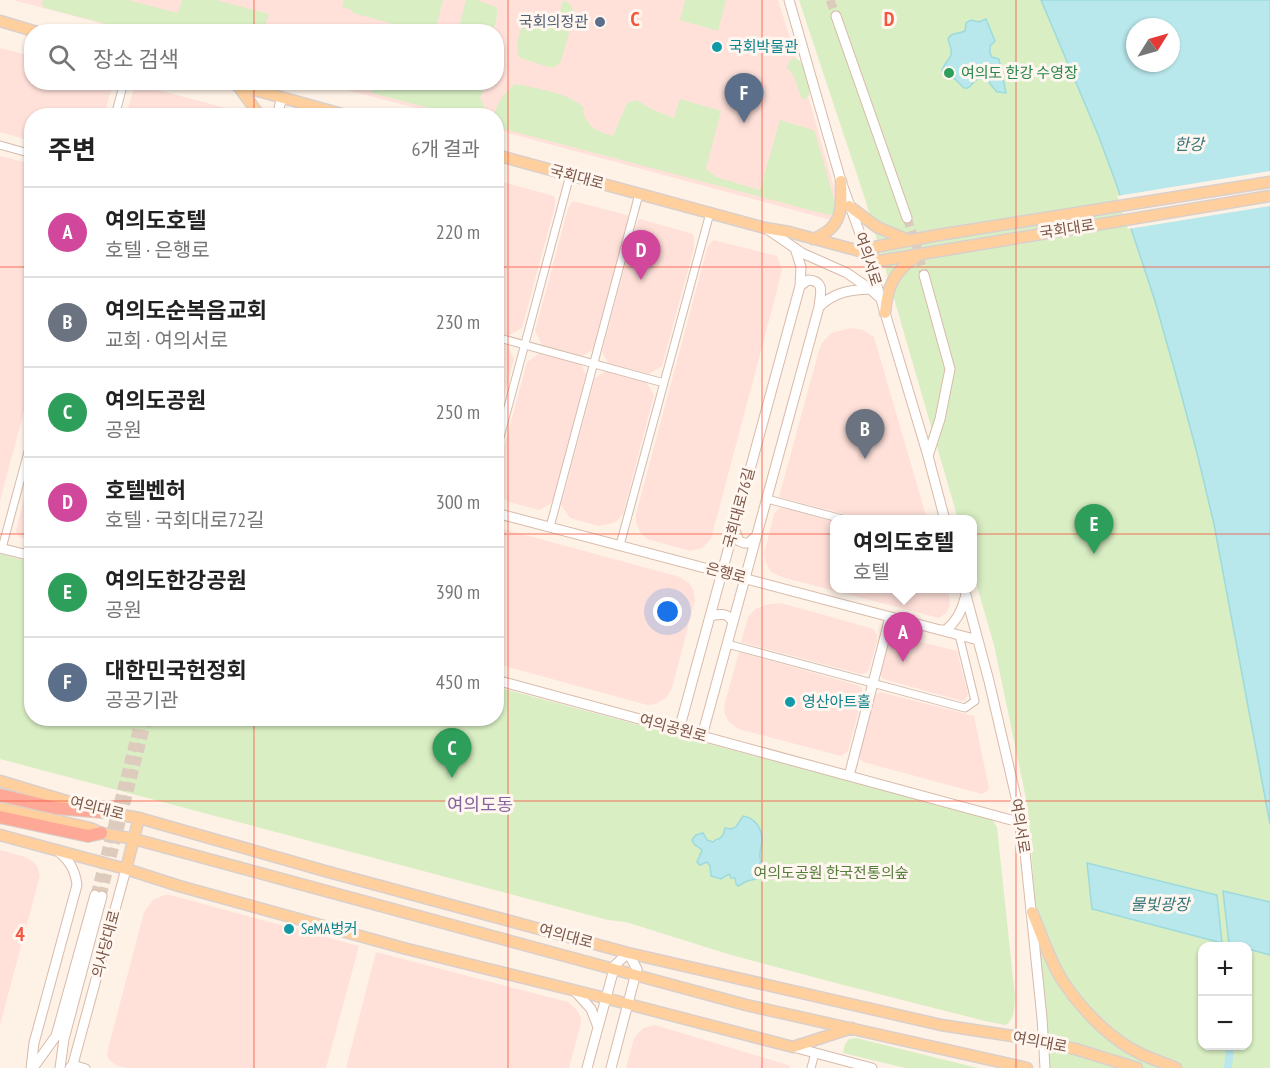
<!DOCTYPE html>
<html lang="ko">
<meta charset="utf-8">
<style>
:root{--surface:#fff;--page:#f2f2f2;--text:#222;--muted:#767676;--line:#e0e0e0;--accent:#db2777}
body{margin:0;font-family:"PT Sans Narrow","Noto Sans KR",sans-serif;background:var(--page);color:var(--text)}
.controls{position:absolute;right:18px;bottom:18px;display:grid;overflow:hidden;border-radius:12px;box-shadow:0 2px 4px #0004}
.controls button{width:54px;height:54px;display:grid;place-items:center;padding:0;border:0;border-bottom:2px solid var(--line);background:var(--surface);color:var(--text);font:30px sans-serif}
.compass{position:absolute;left:1126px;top:18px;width:54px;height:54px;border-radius:50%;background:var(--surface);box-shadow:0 2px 4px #0004;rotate:53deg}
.you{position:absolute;left:668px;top:612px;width:21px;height:21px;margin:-15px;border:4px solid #fff;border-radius:50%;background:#1a73e8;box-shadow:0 0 0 9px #1a73e833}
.badge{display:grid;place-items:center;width:39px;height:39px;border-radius:50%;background:var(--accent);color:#fff;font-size:20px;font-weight:700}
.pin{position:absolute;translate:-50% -50px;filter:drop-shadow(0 2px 3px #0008)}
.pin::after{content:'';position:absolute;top:32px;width:21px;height:18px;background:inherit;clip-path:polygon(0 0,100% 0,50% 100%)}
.popup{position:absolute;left:830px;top:515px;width:147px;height:78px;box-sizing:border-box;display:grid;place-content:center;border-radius:12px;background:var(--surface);filter:drop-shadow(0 2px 4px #0005);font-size:20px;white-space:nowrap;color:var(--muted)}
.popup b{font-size:22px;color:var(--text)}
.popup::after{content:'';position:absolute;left:50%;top:100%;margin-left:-12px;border:12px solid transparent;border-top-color:var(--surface)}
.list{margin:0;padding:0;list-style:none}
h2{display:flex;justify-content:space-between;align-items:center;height:78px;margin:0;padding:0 24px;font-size:26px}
h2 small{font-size:20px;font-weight:400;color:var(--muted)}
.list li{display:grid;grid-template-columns:39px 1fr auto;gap:18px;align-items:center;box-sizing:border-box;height:90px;padding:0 24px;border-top:2px solid var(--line)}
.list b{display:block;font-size:22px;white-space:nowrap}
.list p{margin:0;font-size:20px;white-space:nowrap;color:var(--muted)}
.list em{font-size:20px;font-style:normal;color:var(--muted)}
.icon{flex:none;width:33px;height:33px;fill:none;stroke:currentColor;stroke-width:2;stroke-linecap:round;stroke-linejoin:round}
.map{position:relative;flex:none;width:1270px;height:1068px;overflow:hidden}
.search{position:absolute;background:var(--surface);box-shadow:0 2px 4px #0004;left:24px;top:24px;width:480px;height:66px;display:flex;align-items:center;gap:15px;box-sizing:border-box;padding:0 21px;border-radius:24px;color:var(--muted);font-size:22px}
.panel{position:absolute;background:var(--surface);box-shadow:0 2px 4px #0004;left:24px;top:108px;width:480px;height:618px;border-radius:24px}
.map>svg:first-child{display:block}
</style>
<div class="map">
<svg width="1270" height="1068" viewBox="0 0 1270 1068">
<rect width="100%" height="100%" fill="#fef2e6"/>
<path fill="#ffe1da" d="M13 0H778L807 92 840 208 833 219H827L497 130 496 116 443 115 320 83 496 82V32L130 31Z
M0 48 31 56 32 82 113 83 104 115 32 116 31 141 0 132Z
M135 84 241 112 242 115H126Z
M0 156 32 164 31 385 0 501Z
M499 181 554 196 555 200V206L522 328 508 336 497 333 496 188Z
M573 201 627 215 629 218 593 350 582 356 542 345 535 331 568 208Z
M640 219 693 234 694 238V248L662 366 649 374 608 363 602 352 632 239 638 220Z
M714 240 777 256 782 270 775 298 711 539 702 548 690 551 647 539 640 532 636 523V514L708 245Z
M851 328 863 330 874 337 927 519H863L779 497 819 350 822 343 831 333Z
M497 342 507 344 514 359 497 424Z
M540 353 581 364 586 375 552 503 539 510 509 502 502 497 497 488 496 477 527 362Z
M606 371 646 382 654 395 623 514 618 520 613 523 598 526 570 518 561 505 595 378Z
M31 470 32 540H31L19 537 16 531Z
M781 508 834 521V588L948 589 950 602 949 608 946 613 939 618 781 577 771 572 766 563 764 553 774 514 778 509Z
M496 527 680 577 689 583 693 589 695 600 672 688 667 697 656 704 647 705 497 664Z
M781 603 874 629 877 635V641L869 670 866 673 860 674 741 642 748 617 755 609 769 604Z
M897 636 957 651 968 694 965 700 962 701 883 679 880 673 889 640 891 638Z
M739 652 857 685 862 688 863 695 848 751 841 756 738 729 729 722 725 714 724 706Z
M880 692 974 716 989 788 987 791 982 794 863 762 859 758 858 755 874 695Z
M0 850 25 857 32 861 37 866 40 875 0 1025Z
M164 895H170L359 946 326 1068H126L118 1066 109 1060 107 1056 108 1049 144 912 153 900Z
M376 952 568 1002 577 1010 581 1018V1023L569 1068H346Z
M655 1025 788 1065 791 1068H626L634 1038 643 1028Z"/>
<path fill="#d9eec3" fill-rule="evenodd" d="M43 0H128L178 13 182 0H216L269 14 263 31H134L45 8 42 4Z
M344 0H443L435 31 423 32 353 13 352 10 342 7Z
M466 0H477L496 7C499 15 495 24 493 31H458Z
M563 0C571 3 573 8 574 15L561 61 555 67H548L520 58C513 47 521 27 527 16L557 24Z
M685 0H726L718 31 680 20Z
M799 0H1041L1099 137 1117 186 1155 301 1172 357 1197 453 1214 524 1270 824V1068H1047L1028 808 994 645 972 569V520L958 519 866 202ZM1202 946H1248V1046H1202Z
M793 58 799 60C807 71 812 83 809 96L803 100C796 89 797 76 787 68L789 61Z
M381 83H481L483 91 480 97 485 109 481 115H457L372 93V85L379 84Z
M515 84C534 88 571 93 584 108L583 113C591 129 596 131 613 136L627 103 637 100 651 109 674 118 680 99 721 111 706 169 716 177 760 190 780 120 813 130 815 132 836 207 834 212 829 215 497 127 496 116H493C498 102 504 93 515 84Z
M0 554 31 562 32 718H496L497 687 987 818 993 821 997 827 1015 997C1014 1008 1015 1018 1006 1025L989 1022 847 986 731 955 626 922 608 920 0 759Z
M856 1038 978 1068H905L843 1053 845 1044 849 1039Z"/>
<path fill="#b8e8eb" stroke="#9ddadd" stroke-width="1.5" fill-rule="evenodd" d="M1041 0H1270V824L1214 524 1197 453 1179 386 1155 301 1117 186 1099 137ZM1135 27H1171V63H1135Z
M986 19 995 41 990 46V53L992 57 999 59 1006 93 997 92 991 85 987 79C975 76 976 82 968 88H964L955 79 947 76 942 70C948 54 956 62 948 39 952 31 958 35 965 31L966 23 971 20 979 22Z
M743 816C756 818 763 830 762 842 761 850 758 854 761 862L754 869 756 879 747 881 738 886 736 884 735 878H731L729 874 721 879 711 876 710 866 707 862 700 865 697 862 702 850 694 844 692 840 696 835 703 833 707 840 713 842 717 839H719L723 835 725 828 731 829 736 827Z
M1087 863 1217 895 1222 943 1092 909Z
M1223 891 1270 902V955L1248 949V946H1239L1229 944Z"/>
<path fill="#fef2e6" d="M1270 171V206L1128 229 1117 196Z"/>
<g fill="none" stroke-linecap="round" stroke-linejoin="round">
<path stroke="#b8e8eb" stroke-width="8" d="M1228 1068 1230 1046"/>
<path stroke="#ddcbbe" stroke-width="9" stroke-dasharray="9 4.5" stroke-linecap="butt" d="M830 0 836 16
M907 218 915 240 924 275
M95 895 140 718
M102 896 148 718"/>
<g stroke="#d4bbad" stroke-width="9">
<path id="street" d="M115 116 124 82
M0 145 32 154
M496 171 500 156
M496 337 664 383
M496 452 570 175
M767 499 846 520
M550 527 639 194
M620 545 710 213
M2 548 32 437
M727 644 965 708 975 701 959 635
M73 1064 86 1068
M811 1068 815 1053"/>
</g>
<g stroke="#d8baa9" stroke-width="11">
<path id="secondary" d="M789 0 841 181 867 253 928 456 945 520
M836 16 907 218
M277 116 282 97
M767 229 802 253 847 273 870 289 880 298
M924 275 950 369 940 419 928 456
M819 307C834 292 850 290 870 289
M496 513 978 640
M734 528 739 541 744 543H749L755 537
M0 548 32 556
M964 588 989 681 1022 823 1042 1018 1045 1068
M710 616C720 614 727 612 733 622
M941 630H946C957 621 962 611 965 598
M496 680 1022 823
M679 730 800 286 801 267 795 248
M702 736 819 307C820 294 826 281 808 280L800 286
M849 776 890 617
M574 990 591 1009 598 1027
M793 1047 872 1068
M31 1068 34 1043 77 885C75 870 70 861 58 851
M33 1068 56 1036 95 895
M60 1068 64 1039 102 896
M70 1068 73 1064 126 869
M587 1068 615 965 628 953 637 969 611 1068"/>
</g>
<g stroke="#dacfcb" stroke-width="13">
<path id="primary" d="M0 21 37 32
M226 82 349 116
M238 86 260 116
M496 155 765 228 789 232 867 253 879 261 1270 196
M849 206 877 227 908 240
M813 239C843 228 842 208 841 181
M867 253 875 247 938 235 1270 182
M885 313C887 287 894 271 917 256
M0 781 103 812 139 818 325 871 628 953 941 1025 1025 1038 1075 1049 1137 1068
M0 808 90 828 101 833 134 839 746 1005 1027 1068
M0 835 126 869 179 886 407 949 605 998 793 1047 852 1028
M126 869 139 818
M1032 912C1042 936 1050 962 1064 983 1083 1011 1111 1040 1141 1054 1152 1059 1164 1063 1176 1068"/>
</g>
<g stroke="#dacfcb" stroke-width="14">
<path id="highway" d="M0 795 56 808 103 812
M0 817 88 836 101 833"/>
</g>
<use href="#street" stroke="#fff" stroke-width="7"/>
<use href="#secondary" stroke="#fff" stroke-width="9"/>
<use href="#primary" stroke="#ffd09d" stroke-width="10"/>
<use href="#highway" stroke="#fea897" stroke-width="12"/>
</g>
<path fill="none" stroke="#f45640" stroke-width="1.5" stroke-opacity="0.55" d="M254 0V32M508 0V1068M762 0V1068M1016 0V1068M254 82V116M0 267H32M496 267H1270M0 534H32M496 534H1270M254 718V1068M0 801H1270"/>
<circle fill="#5c6f8a" stroke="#fff7ef" stroke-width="2" cx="600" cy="22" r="6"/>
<g fill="#0f9aa8" stroke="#fff7ef" stroke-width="2">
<circle cx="717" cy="47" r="6"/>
<circle cx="790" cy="702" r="6"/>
<circle cx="289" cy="929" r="6"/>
</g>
<circle fill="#2e9e5b" stroke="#fff7ef" stroke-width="2" cx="949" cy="73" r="6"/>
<g text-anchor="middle" stroke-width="6" stroke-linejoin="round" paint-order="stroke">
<g font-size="15" fill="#4e5e75" stroke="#fff7ef" text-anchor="end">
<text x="588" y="27">국회의정관</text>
</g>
<g font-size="15" fill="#0d838f" stroke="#fff7ef" text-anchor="start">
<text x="729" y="52">국회박물관</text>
<text x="802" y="707">영산아트홀</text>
<text x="301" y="934">SeMA벙커</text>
</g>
<g font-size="15" fill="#27864d" stroke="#fff7ef" text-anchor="start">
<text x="961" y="78">여의도 한강 수영장</text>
</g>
<g font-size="15" fill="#7b5547" stroke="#fff7ef">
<text transform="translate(577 177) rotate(15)" y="5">국회대로</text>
<text transform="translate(1067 229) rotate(-9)" y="5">국회대로</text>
<text transform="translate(868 259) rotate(72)" y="5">여의서로</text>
<text transform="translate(739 508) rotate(-75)" y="5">국회대로76길</text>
<text transform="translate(726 573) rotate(15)" y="5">은행로</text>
<text transform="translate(673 728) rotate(15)" y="5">여의공원로</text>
<text transform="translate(97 808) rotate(14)" y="5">여의대로</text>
<text transform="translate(1020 826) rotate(81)" y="5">여의서로</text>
<text transform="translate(566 936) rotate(15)" y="5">여의대로</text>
<text transform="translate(106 944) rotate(-75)" y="5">의사당대로</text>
<text transform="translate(1040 1042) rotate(11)" y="5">여의대로</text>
</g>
<g font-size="15" fill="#557c3c" stroke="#fff7ef">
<text x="831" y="878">여의도공원 한국전통의숲</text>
</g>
<g font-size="16" font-style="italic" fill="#36767a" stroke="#fff7ef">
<text x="1189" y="150">한강</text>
<text x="1160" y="910">물빛광장</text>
</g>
<g font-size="18" fill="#84639f" stroke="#fff7ef">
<text x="480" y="811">여의도동</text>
</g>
</g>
<g font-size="20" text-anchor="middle" font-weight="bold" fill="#f45640" stroke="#fff7ef" stroke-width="6" stroke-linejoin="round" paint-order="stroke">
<text x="635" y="26">C</text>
<text x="889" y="26">D</text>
<text x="20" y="941">4</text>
</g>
</svg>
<div class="controls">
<button>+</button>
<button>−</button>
</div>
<svg class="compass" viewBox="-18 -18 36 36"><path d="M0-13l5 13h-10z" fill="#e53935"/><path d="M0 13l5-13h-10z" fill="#767676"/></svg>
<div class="you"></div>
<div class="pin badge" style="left:903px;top:662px;background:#d1479c">A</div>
<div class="popup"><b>여의도호텔</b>호텔</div>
<div class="pin badge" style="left:865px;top:459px;background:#6b7280">B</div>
<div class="pin badge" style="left:452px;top:778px;background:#2e9e5b">C</div>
<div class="pin badge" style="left:641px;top:280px;background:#d1479c">D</div>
<div class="pin badge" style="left:1094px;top:554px;background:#2e9e5b">E</div>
<div class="pin badge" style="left:744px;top:123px;background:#5c6f8a">F</div>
<div class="search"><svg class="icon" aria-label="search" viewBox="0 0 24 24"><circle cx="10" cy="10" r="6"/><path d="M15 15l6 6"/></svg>장소 검색</div>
<section class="panel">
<h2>주변<small>6개 결과</small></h2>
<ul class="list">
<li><span class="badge" style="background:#d1479c">A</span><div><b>여의도호텔</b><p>호텔 · 은행로</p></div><em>220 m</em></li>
<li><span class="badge" style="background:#6b7280">B</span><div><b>여의도순복음교회</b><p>교회 · 여의서로</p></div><em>230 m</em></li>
<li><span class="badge" style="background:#2e9e5b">C</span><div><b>여의도공원</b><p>공원</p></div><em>250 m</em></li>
<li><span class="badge" style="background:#d1479c">D</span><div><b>호텔벤허</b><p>호텔 · 국회대로72길</p></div><em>300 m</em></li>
<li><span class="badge" style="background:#2e9e5b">E</span><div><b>여의도한강공원</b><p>공원</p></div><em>390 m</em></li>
<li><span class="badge" style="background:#5c6f8a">F</span><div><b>대한민국헌정회</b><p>공공기관</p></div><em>450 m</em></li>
</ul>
</section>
</div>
